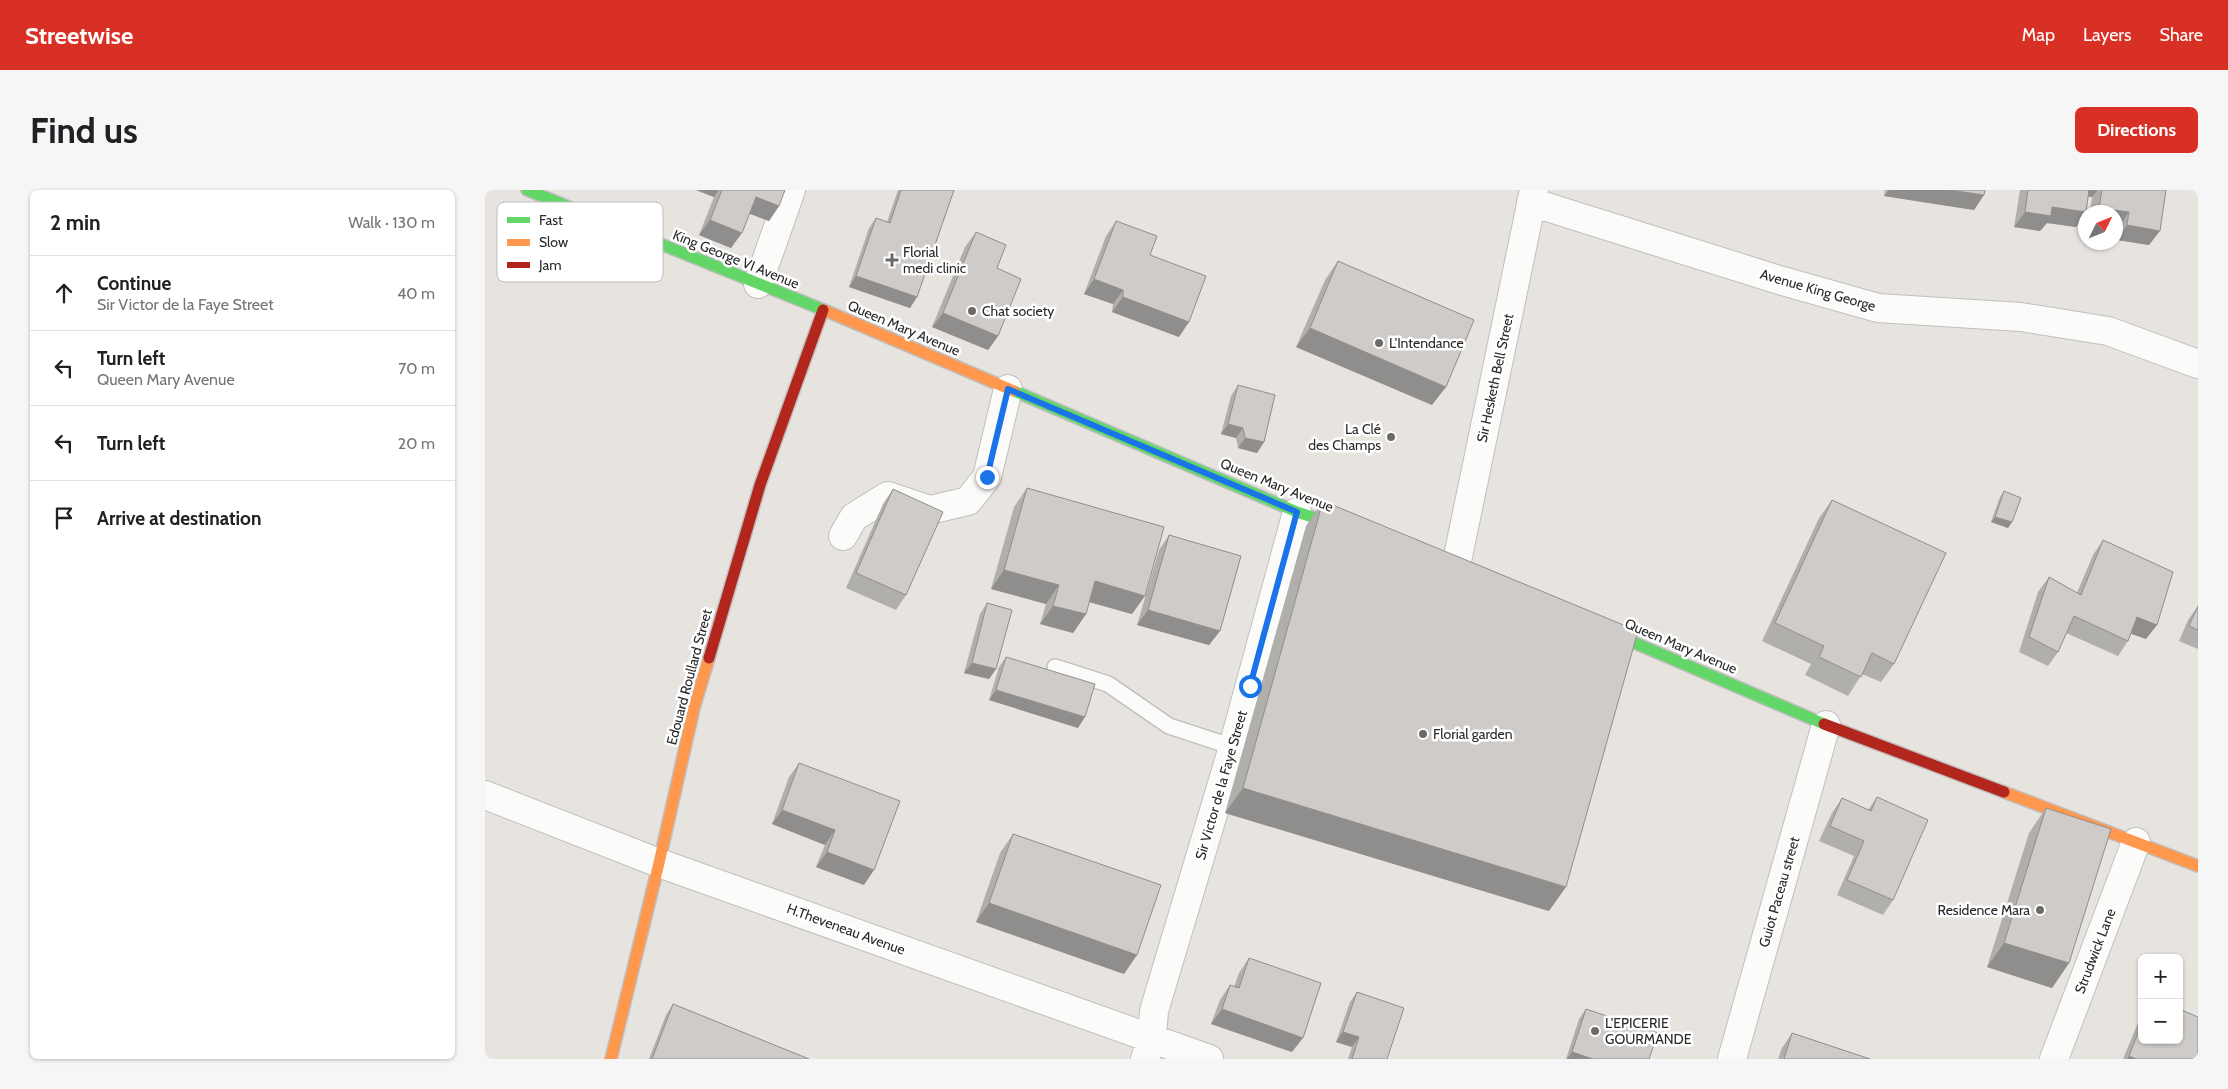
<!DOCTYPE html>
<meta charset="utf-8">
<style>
:root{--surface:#fff;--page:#f6f6f6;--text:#202124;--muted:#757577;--line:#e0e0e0;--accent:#d93025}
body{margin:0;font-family:Cabin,sans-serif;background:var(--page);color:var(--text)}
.controls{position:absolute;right:15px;bottom:15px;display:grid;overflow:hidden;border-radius:8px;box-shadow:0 1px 4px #0004}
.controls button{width:45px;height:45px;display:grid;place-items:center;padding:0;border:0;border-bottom:1px solid var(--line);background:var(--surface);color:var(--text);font:25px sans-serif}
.compass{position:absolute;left:1593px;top:15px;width:45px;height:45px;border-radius:50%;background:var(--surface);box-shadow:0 1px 4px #0004;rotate:47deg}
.stop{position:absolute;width:15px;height:15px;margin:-11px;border:4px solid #1a73e8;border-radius:50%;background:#fff}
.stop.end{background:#1a73e8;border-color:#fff;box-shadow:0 1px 5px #0008}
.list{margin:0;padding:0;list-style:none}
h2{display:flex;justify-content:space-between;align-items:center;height:65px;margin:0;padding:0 20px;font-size:21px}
h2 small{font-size:16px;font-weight:400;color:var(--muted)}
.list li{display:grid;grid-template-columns:32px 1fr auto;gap:15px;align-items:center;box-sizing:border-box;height:75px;padding:0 20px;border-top:1px solid var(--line)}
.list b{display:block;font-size:19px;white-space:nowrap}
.list p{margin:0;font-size:16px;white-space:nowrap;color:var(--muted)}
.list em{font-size:16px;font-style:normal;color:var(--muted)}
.icon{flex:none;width:28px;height:28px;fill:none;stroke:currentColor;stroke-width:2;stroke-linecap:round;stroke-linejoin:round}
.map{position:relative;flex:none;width:1713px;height:869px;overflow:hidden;border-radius:8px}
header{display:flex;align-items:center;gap:30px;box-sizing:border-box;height:70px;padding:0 25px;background:var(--accent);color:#fff}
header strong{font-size:24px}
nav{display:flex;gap:28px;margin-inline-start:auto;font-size:18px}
.intro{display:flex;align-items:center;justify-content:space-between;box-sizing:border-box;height:120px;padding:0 30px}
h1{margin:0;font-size:35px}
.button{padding:12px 22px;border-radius:8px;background:var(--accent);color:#fff;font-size:18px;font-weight:700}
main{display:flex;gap:30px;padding:0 30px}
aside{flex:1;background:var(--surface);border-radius:8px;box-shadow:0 1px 4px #0004}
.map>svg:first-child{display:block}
</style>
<header>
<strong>Streetwise</strong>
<nav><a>Map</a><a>Layers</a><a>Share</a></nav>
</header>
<div class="intro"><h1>Find us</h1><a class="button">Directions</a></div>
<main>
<aside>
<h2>2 min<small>Walk · 130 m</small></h2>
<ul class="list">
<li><svg class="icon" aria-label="ahead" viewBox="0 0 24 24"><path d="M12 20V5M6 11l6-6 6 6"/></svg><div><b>Continue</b><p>Sir Victor de la Faye Street</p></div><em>40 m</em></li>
<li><svg class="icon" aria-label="left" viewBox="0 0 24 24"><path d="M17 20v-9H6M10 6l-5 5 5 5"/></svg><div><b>Turn left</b><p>Queen Mary Avenue</p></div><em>70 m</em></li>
<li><svg class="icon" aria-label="left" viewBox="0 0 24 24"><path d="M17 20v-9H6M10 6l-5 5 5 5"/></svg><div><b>Turn left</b></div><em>20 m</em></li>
<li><svg class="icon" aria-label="arrive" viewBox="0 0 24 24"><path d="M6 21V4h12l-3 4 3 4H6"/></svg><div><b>Arrive at destination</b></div></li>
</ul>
</aside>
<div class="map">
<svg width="1713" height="869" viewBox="0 0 1713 869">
<rect width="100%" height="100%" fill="#e7e3de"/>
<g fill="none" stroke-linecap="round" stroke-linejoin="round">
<g stroke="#c0bfc0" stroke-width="18">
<path id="lane" d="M570 477 623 494 684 536 748 557"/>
</g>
<g stroke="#c0bfc0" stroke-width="30">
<path id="street" d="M1046 12 1294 90 1393 118 1536 127 1623 141 1713 174
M273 94 306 0
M358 346 369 327 403 306 445 320 483 311 502 287 523 199
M971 376 1049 0
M0 605 174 673 724 869
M660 869 667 847 669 821 748 557 812 322
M1247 869 1341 535
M1569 869 1651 652"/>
</g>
<g stroke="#c0bfc0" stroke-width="14">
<path id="fast" d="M42 0 339 120
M529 201 812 322 864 339
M1115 438 1339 534"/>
</g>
<g stroke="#c0bfc0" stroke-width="14">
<path id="slow" d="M339 120 529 201
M1519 602 1713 676
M126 869 174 673 209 518 224 468"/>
</g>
<g stroke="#c0bfc0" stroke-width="14">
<path id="jam" d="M224 468 275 295 338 120
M1339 534 1519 602"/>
</g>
<use href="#lane" stroke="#fbfbfa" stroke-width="15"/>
<use href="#street" stroke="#fbfbfa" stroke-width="28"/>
<use href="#fast" stroke="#63d668" stroke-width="11"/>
<use href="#slow" stroke="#ff974d" stroke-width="11"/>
<use href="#jam" stroke="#b3261e" stroke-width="11"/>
</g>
<path fill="#b1afac" d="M211 0H300L294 16 284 31 264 23 246 58 214 45 229 7Z
M413 0H469L432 107 425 118 364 97 384 38 391 28 402 32Z
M1400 0H1500L1489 20 1399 6Z
M1535 0H1681L1664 55 1632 50 1634 37 1630 22H1605L1607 7H1603L1600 23 1591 37 1562 33 1555 41 1529 37Z
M631 31 665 65 694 147 627 122 628 114 599 104 621 46Z
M491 42 513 146 503 160 447 137 480 57Z
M853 71 947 215 811 157 840 90Z
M753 195 779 252 772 263 753 258 751 248 736 244 746 206Z
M542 298 647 424 604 412 601 424 588 443 555 434 561 414 506 399 529 317Z
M408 299 421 405 411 420 361 398 398 314Z
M1519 301 1527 332 1523 338 1506 332 1515 307Z
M1347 310 1409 474 1396 492 1377 484 1363 506 1320 485 1326 474 1277 451 1334 328Z
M838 311 1064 721 740 623 821 336Z
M684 345 735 441 724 455 652 435 674 360Z
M1618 350 1661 449 1646 444 1643 451 1633 466 1581 443 1573 462 1563 476 1534 462 1553 402 1564 387 1592 403 1608 365Z
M502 413 511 479 504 489 479 483 495 424Z
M1713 416V459L1694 451 1703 430Z
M521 467 593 538 504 510 514 477Z
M314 573 379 695 331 677 340 655 287 634 304 587Z
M1392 607 1408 710 1398 725 1352 705 1369 666 1334 651 1347 623 1357 608 1383 620Z
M1561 618 1584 773 1567 798 1502 777 1544 643Z
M528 644 639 784 491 732 515 663Z
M764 768 807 862 726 834 735 810 745 795 749 797 754 783Z
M872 802 902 869H863L867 857 851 852 865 812Z
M188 814 324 869H164L181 825Z
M1101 819 1164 869H1081L1094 829Z
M1657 823V850L1713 869H1638Z
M1307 843 1385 869H1293L1297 858Z"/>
<path fill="#908e8c" d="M211 0H234L229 7Z
M1404 0H1464L1499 5 1489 20 1399 6Z
M1599 0H1613L1607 7 1595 5Z
M271 7 294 16 284 31 260 22Z
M1567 17 1601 22 1591 37 1562 33 1555 41 1529 37 1540 22Z
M1614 18 1644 22 1634 37H1630V22H1611Z
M225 30 257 43 246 58 214 45Z
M1642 35 1675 41 1664 55 1632 50Z
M371 86 432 107 425 118 364 97Z
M609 89 638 100 628 114 599 104Z
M638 107 704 132 694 147 627 122Z
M458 123 513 146 503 160 447 137Z
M825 138 961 197 947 215 811 157Z
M743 234 758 238 751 248 736 244Z
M760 248 779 252 772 263 753 258Z
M1510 327 1527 332 1523 338 1506 332Z
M519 380 574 395 561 414 506 399Z
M610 391 660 406 647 424 597 410Z
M568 416 601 424 588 443 555 434Z
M663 420 735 441 724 455 652 435Z
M1652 427 1672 435 1661 449 1642 442Z
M487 473 511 479 504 489 479 483Z
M511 500 600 527 593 538 504 510Z
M758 598 1081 697 1064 721 740 623Z
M297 620 350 640 340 655 287 634Z
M342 662 389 680 379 695 331 677Z
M504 713 652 765 639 784 491 732Z
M1519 753 1584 773 1567 798 1502 777Z
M737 819 818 848 807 862 726 834Z
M858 842 874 847 867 857 851 852Z
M1087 862 1108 869H1082Z
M1644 866 1651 869H1642Z"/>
<path fill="#cecbc8" stroke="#908e8c" d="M237 0H300L294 16 271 7 257 43 225 30Z
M416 0H469L432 107 371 86 391 28 405 33Z
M1464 0H1500L1499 5Z
M1543 0H1604L1601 22 1567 17 1566 26 1540 22Z
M1617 0H1681L1675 41 1642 35 1644 22 1614 18Z
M631 31 672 46 665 65 721 86 704 132 638 107V100L609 89Z
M491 42 521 55 512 78 536 89 513 146 458 123Z
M853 71 989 130 961 197 825 138Z
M753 195 790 205 779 252 760 248 758 238 743 234Z
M542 298 679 337 660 406 610 391 601 424 568 416 574 395 519 380Z
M408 299 458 322 421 405 371 383Z
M1519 301 1536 308 1527 332 1510 327Z
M1347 310 1461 363 1409 474 1387 463 1376 487 1334 467 1339 456 1290 433Z
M838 311 1153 441 1081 697 758 598Z
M684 345 756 366 735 441 663 420Z
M1618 350 1688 382 1672 435 1652 427 1643 451 1589 426 1573 462 1544 447 1564 387 1596 405Z
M502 413 527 420 511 479 487 473Z
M1713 416V440L1704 436Z
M521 467 610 494 600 527 511 500Z
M314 573 415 611 389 680 342 662 350 640 297 620Z
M1392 607 1443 630 1408 710 1362 690 1379 651 1345 636 1357 608 1386 621Z
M1561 618 1626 639 1584 773 1519 753Z
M528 644 676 695 652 765 504 713Z
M764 768 836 793 818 848 737 819 745 795 754 798Z
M872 802 919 818 902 869H867L874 847 858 842Z
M188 814 324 869H167Z
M1101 819 1173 843 1164 869H1108L1087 862Z
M1694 819 1713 827V869H1651L1644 866 1657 833V850H1694Z
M1307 843 1385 869H1299Z"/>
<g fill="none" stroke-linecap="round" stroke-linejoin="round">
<path stroke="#1a73e8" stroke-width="6" d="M502 287 523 199 812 322 765 496"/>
</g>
<g fill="#6c6a68" stroke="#fff" stroke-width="2">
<path d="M404.5 62.5h5v5h5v5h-5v5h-5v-5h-5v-5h5z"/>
<circle cx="487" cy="121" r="5"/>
<circle cx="894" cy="153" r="5"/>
<circle cx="906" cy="247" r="5"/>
<circle cx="938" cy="544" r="5"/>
<circle cx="1555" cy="720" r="5"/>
<circle cx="1110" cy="841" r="5"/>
</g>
<g text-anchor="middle" stroke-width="5" stroke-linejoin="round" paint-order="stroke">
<g font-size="14" fill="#292929" stroke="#fff" text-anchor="start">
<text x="418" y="67">Florial<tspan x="418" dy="16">medi clinic</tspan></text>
<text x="497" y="126">Chat society</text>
<text x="904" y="158">L'Intendance</text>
<text x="896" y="244" text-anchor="end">La Clé<tspan x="896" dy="16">des Champs</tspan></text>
<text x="948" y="549">Florial garden</text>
<text x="1545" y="725" text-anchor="end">Residence Mara</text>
<text x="1120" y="838">L'EPICERIE<tspan x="1120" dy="16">GOURMANDE</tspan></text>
</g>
<g font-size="14" fill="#292929" stroke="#fff">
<text transform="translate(251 69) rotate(22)" y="5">King George VI Avenue</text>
<text transform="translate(1333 100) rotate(16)" y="5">Avenue King George</text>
<text transform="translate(419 138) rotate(23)" y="5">Queen Mary Avenue</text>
<text transform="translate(1010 188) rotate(-78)" y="5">Sir Hesketh Bell Street</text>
<text transform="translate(792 295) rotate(22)" y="5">Queen Mary Avenue</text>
<text transform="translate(1196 456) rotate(23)" y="5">Queen Mary Avenue</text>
<text transform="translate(204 487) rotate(-75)" y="5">Edouard Roullard Street</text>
<text transform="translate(736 595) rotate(-74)" y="5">Sir Victor de la Faye Street</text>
<text transform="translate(1294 702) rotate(-74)" y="5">Guiot Paceau street</text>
<text transform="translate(361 739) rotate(20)" y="5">H.Theveneau Avenue</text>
<text transform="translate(1610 761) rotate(-69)" y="5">Strudwick Lane</text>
</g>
</g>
<rect x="12" y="12" width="166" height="80" rx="8" fill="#fff" stroke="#bfbfbf" stroke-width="1"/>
<rect x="22" y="27" width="23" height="6" fill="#63d668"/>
<rect x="22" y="49" width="23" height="7" fill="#ff974d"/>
<rect x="22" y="72" width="23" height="6" fill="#b3261e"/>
<g font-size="14" fill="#292929">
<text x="54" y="35">Fast</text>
<text x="54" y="57">Slow</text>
<text x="54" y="80">Jam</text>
</g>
</svg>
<div class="controls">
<button>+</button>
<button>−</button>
</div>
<svg class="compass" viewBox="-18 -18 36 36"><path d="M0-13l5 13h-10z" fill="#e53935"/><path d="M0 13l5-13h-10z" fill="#757577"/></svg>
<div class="stop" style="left:765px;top:496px"></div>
<div class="stop end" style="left:502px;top:287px"></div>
</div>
</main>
